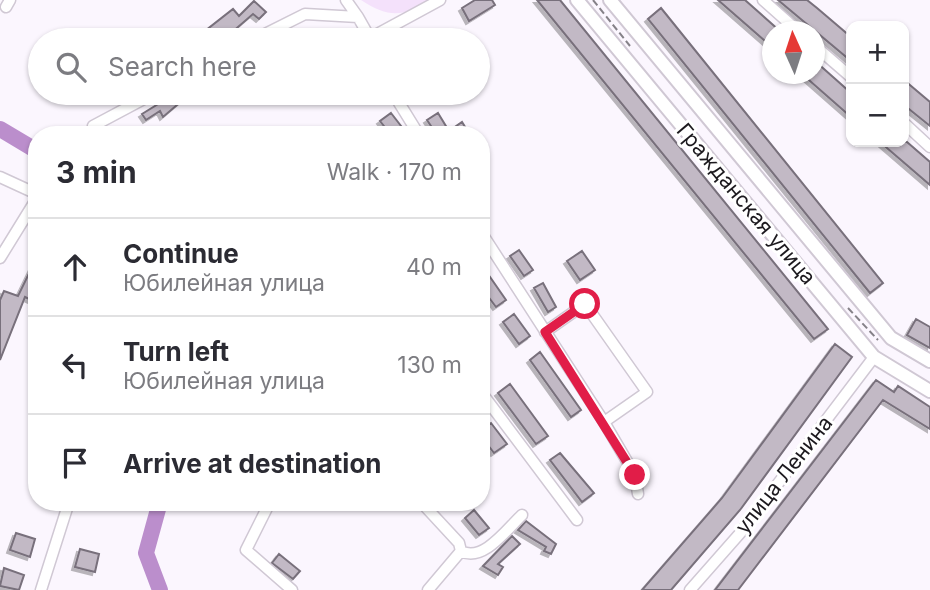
<!DOCTYPE html>
<meta charset="utf-8">
<style>
:root{--surface:#fff;--page:#f2f2f3;--text:#2b2b33;--muted:#7c7c81;--line:#e1e1e2}
body{margin:0;font-family:Inter,sans-serif;background:var(--page);color:var(--text)}
.controls{position:absolute;right:21px;top:21px;display:grid;overflow:hidden;border-radius:14px;box-shadow:0 2px 5px #0004}
.controls button{width:63px;height:63px;display:grid;place-items:center;padding:0;border:0;border-bottom:2px solid var(--line);background:var(--surface);color:var(--text);font:35px sans-serif}
.compass{position:absolute;left:762px;top:21px;width:63px;height:63px;border-radius:50%;background:var(--surface);box-shadow:0 2px 5px #0004;rotate:357deg}
.stop{position:absolute;width:21px;height:21px;margin:-16px;border:5px solid #e11d48;border-radius:50%;background:#fff}
.stop.end{background:#e11d48;border-color:#fff;box-shadow:0 2px 7px #0008}
.list{margin:0;padding:0;list-style:none}
h2{display:flex;justify-content:space-between;align-items:center;height:91px;margin:0;padding:0 28px;font-size:30px}
h2 small{font-size:23px;font-weight:400;color:var(--muted)}
.list li{display:grid;grid-template-columns:46px 1fr auto;gap:21px;align-items:center;box-sizing:border-box;height:98px;padding:0 28px;border-top:2px solid var(--line)}
.list b{display:block;font-size:26px;white-space:nowrap}
.list p{margin:0;font-size:23px;white-space:nowrap;color:var(--muted)}
.list em{font-size:23px;font-style:normal;color:var(--muted)}
.icon{flex:none;width:38px;height:38px;fill:none;stroke:currentColor;stroke-width:2;stroke-linecap:round;stroke-linejoin:round}
.map{position:relative;flex:none;width:930px;height:590px;overflow:hidden}
.search{position:absolute;background:var(--surface);box-shadow:0 2px 5px #0004;left:28px;top:28px;width:462px;height:77px;display:flex;align-items:center;gap:18px;box-sizing:border-box;padding:0 24px;border-radius:38px;color:var(--muted);font-size:26px}
.panel{position:absolute;background:var(--surface);box-shadow:0 2px 5px #0004;left:28px;top:126px;width:462px;height:385px;border-radius:28px}
.map>svg:first-child{display:block}
</style>
<div class="map">
<svg width="930" height="590" viewBox="0 0 930 590">
<defs>
<filter id="shadow"><feDropShadow dx="-3" dy="3" stdDeviation="0" flood-color="#0004"/></filter>
</defs>
<rect width="100%" height="100%" fill="#fbf6fe"/>
<path fill="#f4e1fb" d="M361 0H435C404 15 391 20 361 0Z"/>
<g fill="none" stroke-linecap="round" stroke-linejoin="round">
<path stroke="#bb8ecc" stroke-width="16" d="M0 129 37 151
M160 502 146 553 160 590"/>
</g>
<path fill="#c2b9c5" stroke="#78707b" stroke-width="2" filter="url(#shadow)" d="M475 0H492L495 5 469 21 462 8Z
M537 0H560L828 329 814 339Z
M718 0H745L781 32H773V48Z
M778 0H807L817 8 851 37V61Z
M254 1 266 12 259 19 253 14 223 40H187L198 30 201 34 233 9 239 16Z
M661 8 883 283 870 293 648 19Z
M815 61 851 93V117L802 74H815Z
M904 80 930 102V126L904 105Z
M176 93H191L163 117 160 111 146 120 142 114Z
M391 113 408 135H391L380 121Z
M438 113 449 131 462 122 470 135H437L427 120Z
M880 142H907L930 162V185Z
M519 250 533 270 524 276 510 256Z
M582 251 595 270 580 280 567 261Z
M37 257V303L25 297 0 360V300L4 291 18 296Z
M481 264 506 300 496 307 481 287Z
M543 283 556 307 548 312 534 288Z
M514 314 530 336 519 344 503 322Z
M916 319 930 327V348L907 335Z
M835 344 852 357 740 510 671 590H642L722 498Z
M540 352 581 410 571 417 530 360Z
M876 380 894 392 898 386 930 407V429L883 400 738 590H715Z
M510 384 548 436 536 444 498 393Z
M491 423 507 444 494 453 481 436V430Z
M560 453 594 493 582 502 550 460Z
M474 510 489 528 479 535 465 518Z
M526 521 556 544 551 554 544 551 546 547 518 530Z
M16 533 35 539 30 557 10 550Z
M512 536 520 544 498 564 503 567 498 575 483 566Z
M80 549 99 554 95 572 75 567Z
M279 554 300 571 293 579 272 563Z
M4 568 24 575 19 590 0 586Z"/>
<g fill="none" stroke-linecap="round" stroke-linejoin="round">
<g stroke="#d0c8d4" stroke-width="13">
<path id="minor" d="M763 0 799 32
M6 7 10 0
M358 17 371 40
M370 38 440 0
M253 40 305 14 358 17 346 0
M814 45 851 77
M393 93 419 135
M904 123 930 147
M93 126 155 93
M0 177 37 194
M481 232 604 422 635 475 638 494
M0 258 37 198
M545 332 585 304 647 392 604 422
M481 392 577 520
M270 502 246 550 292 590
M421 502 459 543 461 551 428 590
M461 551C483 563 507 529 522 515
M41 590 69 502
M690 590 742 531 874 357"/>
</g>
<g stroke="#d0c8d4" stroke-width="16">
<path id="tertiary" d="M577 0 874 357 930 391
M610 0 891 338 930 361"/>
</g>
<path stroke="#858188" stroke-width="2" stroke-dasharray="7 3.5" stroke-linecap="butt" d="M593 0 630 46
M848 308 878 340"/>
<use href="#minor" stroke="#fff" stroke-width="10"/>
<use href="#tertiary" stroke="#fff" stroke-width="12"/>
</g>
<g fill="none" stroke-linecap="round" stroke-linejoin="round">
<path stroke="#e11d48" stroke-width="9" d="M585 304 545 332 635 475"/>
</g>
<g text-anchor="middle" stroke-width="6" stroke-linejoin="round" paint-order="stroke">
<g font-size="21" fill="#1c191e" stroke="#fff">
<text transform="translate(746 204) rotate(50)" y="7">Гражданская улица</text>
<text transform="translate(784 475) rotate(-52)" y="7">улица Ленина</text>
</g>
</g>
</svg>
<div class="controls">
<button>+</button>
<button>−</button>
</div>
<svg class="compass" viewBox="-18 -18 36 36"><path d="M0-13l5 13h-10z" fill="#e53935"/><path d="M0 13l5-13h-10z" fill="#7c7c81"/></svg>
<div class="stop" style="left:585px;top:304px"></div>
<div class="stop end" style="left:635px;top:475px"></div>
<div class="search"><svg class="icon" aria-label="search" viewBox="0 0 24 24"><circle cx="10" cy="10" r="6"/><path d="M15 15l6 6"/></svg>Search here</div>
<section class="panel">
<h2>3 min<small>Walk · 170 m</small></h2>
<ul class="list">
<li><svg class="icon" aria-label="ahead" viewBox="0 0 24 24"><path d="M12 20V5M6 11l6-6 6 6"/></svg><div><b>Continue</b><p>Юбилейная улица</p></div><em>40 m</em></li>
<li><svg class="icon" aria-label="left" viewBox="0 0 24 24"><path d="M17 20v-9H6M10 6l-5 5 5 5"/></svg><div><b>Turn left</b><p>Юбилейная улица</p></div><em>130 m</em></li>
<li><svg class="icon" aria-label="arrive" viewBox="0 0 24 24"><path d="M6 21V4h12l-3 4 3 4H6"/></svg><div><b>Arrive at destination</b></div></li>
</ul>
</section>
</div>
